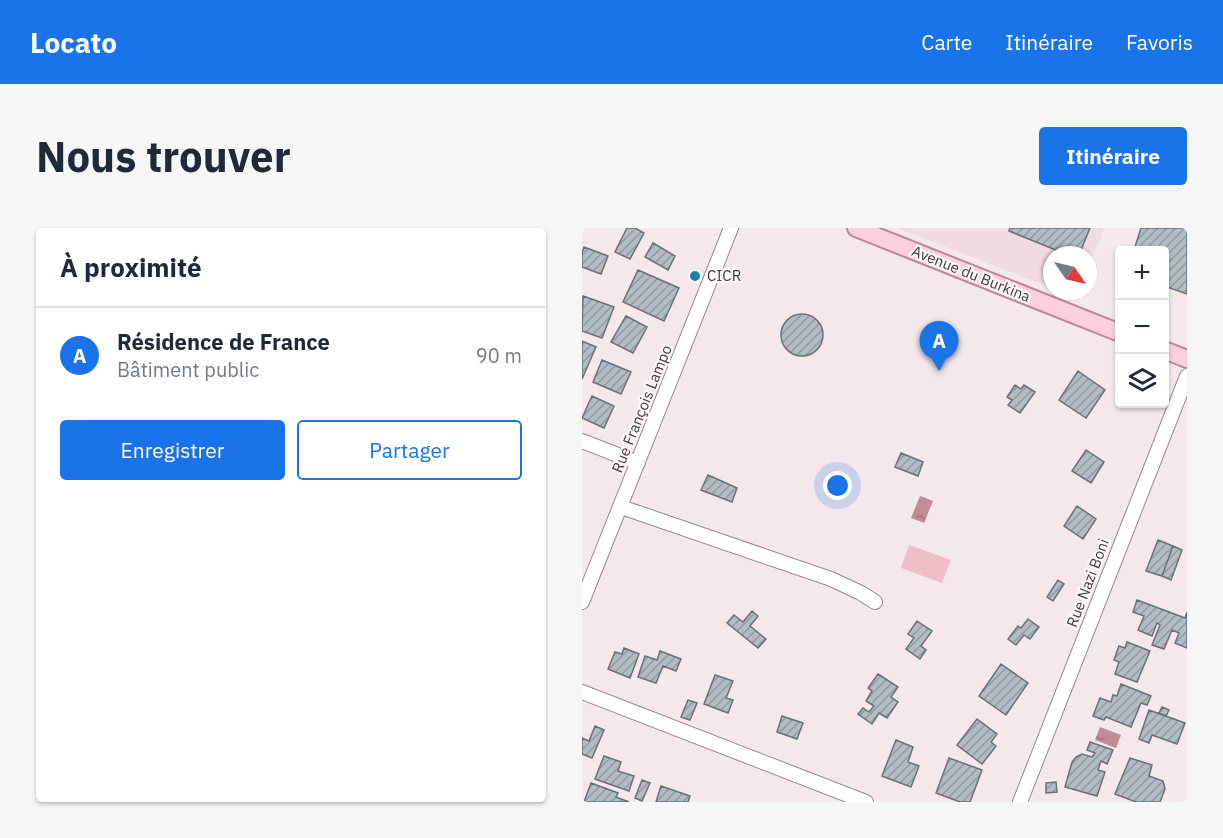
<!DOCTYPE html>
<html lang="fr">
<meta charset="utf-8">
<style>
:root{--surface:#fff;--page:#f6f6f7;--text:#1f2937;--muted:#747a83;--line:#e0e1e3;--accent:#1a73e8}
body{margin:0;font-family:"IBM Plex Sans",sans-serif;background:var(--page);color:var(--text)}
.controls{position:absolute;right:18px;top:18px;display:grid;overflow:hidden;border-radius:6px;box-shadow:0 2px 4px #0004}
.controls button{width:54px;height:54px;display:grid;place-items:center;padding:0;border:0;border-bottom:2px solid var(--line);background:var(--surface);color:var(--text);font:30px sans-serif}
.compass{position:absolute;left:461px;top:18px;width:54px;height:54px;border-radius:50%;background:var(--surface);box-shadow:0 2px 4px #0004;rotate:124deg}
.you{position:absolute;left:256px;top:258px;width:21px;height:21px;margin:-15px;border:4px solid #fff;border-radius:50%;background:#1a73e8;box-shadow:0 0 0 9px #1a73e833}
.badge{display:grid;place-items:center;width:39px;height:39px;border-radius:50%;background:var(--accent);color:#fff;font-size:20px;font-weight:700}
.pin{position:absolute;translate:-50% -50px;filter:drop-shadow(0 2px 3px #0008)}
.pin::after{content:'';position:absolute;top:32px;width:21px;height:18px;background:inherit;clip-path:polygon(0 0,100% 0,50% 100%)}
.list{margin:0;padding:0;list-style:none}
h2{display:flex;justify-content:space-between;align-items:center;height:78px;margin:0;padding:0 24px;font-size:26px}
h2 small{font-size:20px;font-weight:400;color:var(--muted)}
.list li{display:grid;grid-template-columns:39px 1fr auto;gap:18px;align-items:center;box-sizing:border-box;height:96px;padding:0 24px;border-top:2px solid var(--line)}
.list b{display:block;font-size:22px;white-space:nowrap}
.list p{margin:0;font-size:20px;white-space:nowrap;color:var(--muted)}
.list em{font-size:20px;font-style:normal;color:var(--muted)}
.actions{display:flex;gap:12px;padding:18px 24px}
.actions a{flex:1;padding:14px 0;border:2px solid var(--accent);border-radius:6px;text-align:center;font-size:21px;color:var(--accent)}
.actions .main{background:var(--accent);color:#fff}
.icon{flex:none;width:33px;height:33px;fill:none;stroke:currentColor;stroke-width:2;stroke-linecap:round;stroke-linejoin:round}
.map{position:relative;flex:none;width:605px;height:574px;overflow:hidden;border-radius:6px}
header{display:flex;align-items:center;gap:36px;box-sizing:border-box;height:84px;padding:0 30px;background:var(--accent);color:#fff}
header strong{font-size:28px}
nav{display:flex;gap:33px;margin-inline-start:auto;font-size:21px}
.intro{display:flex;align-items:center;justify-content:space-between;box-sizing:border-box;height:144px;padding:0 36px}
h1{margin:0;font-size:42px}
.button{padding:15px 27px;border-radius:6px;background:var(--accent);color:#fff;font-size:21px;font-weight:700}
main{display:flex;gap:36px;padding:0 36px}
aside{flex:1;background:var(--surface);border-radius:6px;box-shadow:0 2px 4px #0004}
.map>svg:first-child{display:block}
</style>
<header>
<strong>Locato</strong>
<nav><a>Carte</a><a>Itinéraire</a><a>Favoris</a></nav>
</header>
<div class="intro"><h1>Nous trouver</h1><a class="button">Itinéraire</a></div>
<main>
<aside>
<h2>À proximité<small></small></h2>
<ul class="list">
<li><span class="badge">A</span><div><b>Résidence de France</b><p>Bâtiment public</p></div><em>90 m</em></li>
</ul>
<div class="actions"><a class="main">Enregistrer</a><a>Partager</a></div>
</aside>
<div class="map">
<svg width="605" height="574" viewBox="0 0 605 574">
<defs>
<pattern id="water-ripples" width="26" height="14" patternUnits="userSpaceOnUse" patternTransform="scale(1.5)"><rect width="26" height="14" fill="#c28999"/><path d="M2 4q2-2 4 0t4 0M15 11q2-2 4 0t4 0" fill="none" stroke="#9f717e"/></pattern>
<pattern id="building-hatch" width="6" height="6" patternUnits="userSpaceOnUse" patternTransform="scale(1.5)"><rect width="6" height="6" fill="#b2bcc1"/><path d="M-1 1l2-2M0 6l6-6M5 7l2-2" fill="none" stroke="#929a9e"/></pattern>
</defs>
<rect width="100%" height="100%" fill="#f4e8eb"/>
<path fill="#f0dbe0" d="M315 0H522L506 41V27H470V60Z"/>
<path fill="#efbecb" d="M327 317 369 332 360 355 319 340Z"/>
<path fill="url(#water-ripples)" d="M338 268 351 273 342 295 329 290Z
M518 499 539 507 534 520 513 512Z"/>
<path fill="url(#building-hatch)" stroke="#687176" stroke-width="1.5" d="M45 0H53L62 5 48 31 33 24Z
M428 0H508L497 27H486L427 3Z
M559 0H605V66L582 58V22H552Z
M71 15 93 28 86 42 63 29Z
M2 19 26 28 19 46 0 39V25Z
M56 42 97 60 82 93 41 74Z
M1 68 32 79 20 110 0 103Z
M199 107a21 21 0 1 1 42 0a21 21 0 1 1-42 0Z
M44 88 65 99 51 125 29 114Z
M0 113 14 119 0 151Z
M20 132 49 144 39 166 11 154Z
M496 143 523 162 504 190 477 172Z
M433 157 439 161 442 157 453 164 438 185 426 177 430 172 425 169Z
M10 168 32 178 22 200 0 190Z
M504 222 522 234 509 255 490 243Z
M319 225 341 234 336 248 313 239Z
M126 247 155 260 150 274 119 262Z
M495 278 514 291 501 311 482 298Z
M576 312 591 318 580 348 564 343Z
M591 318 600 322 589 352 580 348Z
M476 352 482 356 471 373 465 369Z
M555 372 603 390 605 384V420L593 415 597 405 590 402 582 421 570 417 578 397 575 395 570 408 556 402 562 388 551 384Z
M170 383 176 388 168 398 184 411 176 420 145 395 152 387 161 394Z
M446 391 457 399 448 411 442 407 434 417 426 411 436 398 439 400Z
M335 393 350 403 339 418 344 422 338 431 324 421 332 410 326 406Z
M545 414 568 423 555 454 533 446 537 434 532 432 537 418 543 420Z
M42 420 57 426 48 450 26 441 33 424 40 426Z
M78 423 99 431 94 443 81 438 74 455 56 449 63 428 75 432Z
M419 436 446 455 424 487 397 468Z
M296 446 316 459 309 469 316 474 305 490 297 485 290 496 276 486 281 480 287 484 292 478 284 473 290 463 286 460Z
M133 447 151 453 144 470 151 472 146 485 122 476Z
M539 456 569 468 565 477 559 475 549 499 524 489 522 492 511 488 518 470 529 474 531 467 535 468Z
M106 472 115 475 108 492 99 489Z
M580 479 587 482 584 488 577 485Z
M567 482 603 495 595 516 570 507 567 515 557 511Z
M200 488 221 495 215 511 195 504Z
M395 491 415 506 409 514 414 518 400 536 375 517Z
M13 498 22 502 10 530 0 526V510L7 513Z
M314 512 331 519 326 534 337 538 329 559 300 548Z
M508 514 531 522 525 536 519 533 516 542 523 544 515 568 483 559 490 534 494 529 500 526 510 529 513 525 505 522Z
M22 528 39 534 36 543 52 548 47 563 13 551Z
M367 530 400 542 388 574H378L354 565Z
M548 530 570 537 567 548 581 553 583 561 578 574H554L533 566Z
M60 552 68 555 60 573 53 570Z
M474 554 475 564 464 565V555Z
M9 555 36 565 34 569 47 574H2Z
M79 558 108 568 106 574H74Z"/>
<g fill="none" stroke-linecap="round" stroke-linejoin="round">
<g stroke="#93888b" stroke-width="16">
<path id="minor" d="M0 213 56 235
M39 279 249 351 279 365 293 374
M0 374 149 0
M0 464 284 574
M438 574 605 148"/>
</g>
<g stroke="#ba8594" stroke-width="20">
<path id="major" d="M274 0 538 105
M582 122 605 131"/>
</g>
<use href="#minor" stroke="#fff" stroke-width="14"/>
<use href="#major" stroke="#fdcedb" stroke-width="16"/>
</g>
<circle fill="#1c82ac" stroke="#fef7f9" stroke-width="2" cx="113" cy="48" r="6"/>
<g text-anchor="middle" stroke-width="4.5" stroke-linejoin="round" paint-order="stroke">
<g font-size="15" fill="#403b3c" stroke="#fef7f9">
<text transform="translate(389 46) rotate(22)" y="5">Avenue du Burkina</text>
<text transform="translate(60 181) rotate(-68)" y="5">Rue François Lampo</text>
<text transform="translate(506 355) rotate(-69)" y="5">Rue Nazi Boni</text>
</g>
<g font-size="15" fill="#403b3c" stroke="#fef7f9" text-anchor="start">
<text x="125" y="53">CICR</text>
</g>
</g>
</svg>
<div class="controls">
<button>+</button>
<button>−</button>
<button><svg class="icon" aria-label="layers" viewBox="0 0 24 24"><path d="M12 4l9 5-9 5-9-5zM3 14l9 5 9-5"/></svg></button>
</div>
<svg class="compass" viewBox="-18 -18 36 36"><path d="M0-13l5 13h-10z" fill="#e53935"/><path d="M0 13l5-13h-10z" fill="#747a83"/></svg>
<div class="you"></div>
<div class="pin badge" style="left:357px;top:143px">A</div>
</div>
</main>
